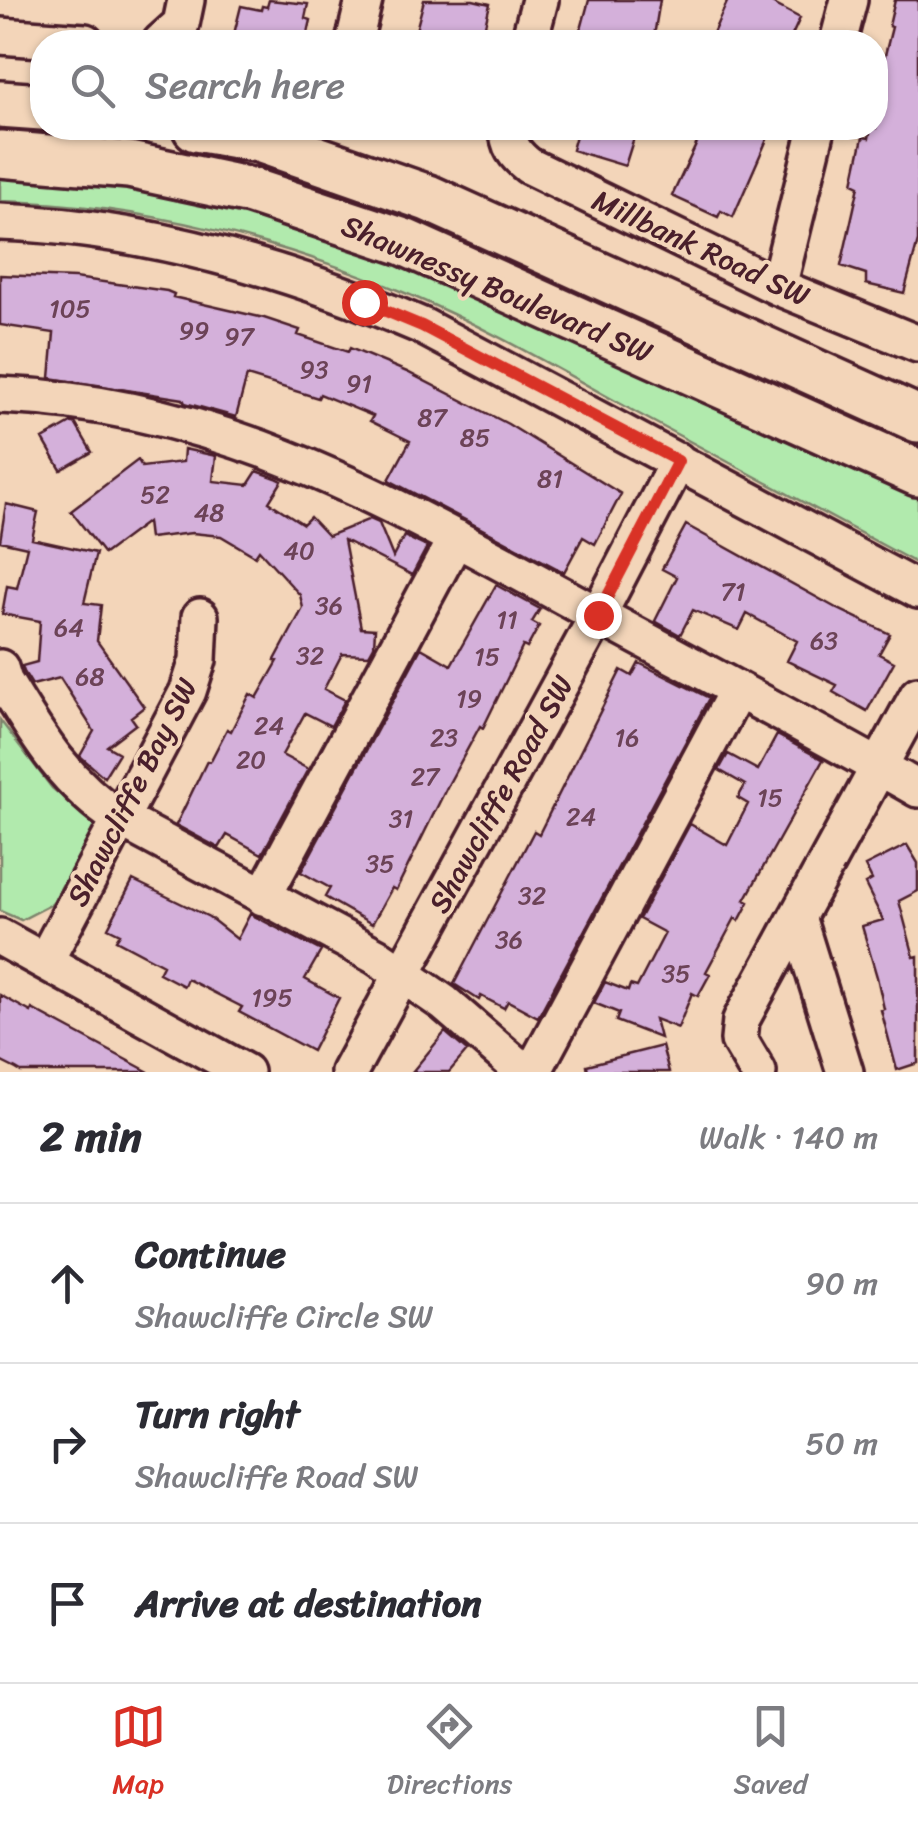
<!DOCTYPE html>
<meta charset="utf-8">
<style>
:root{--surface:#fff;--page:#f7f7f7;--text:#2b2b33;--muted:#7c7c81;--line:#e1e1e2;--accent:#d93025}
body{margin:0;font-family:Sriracha,sans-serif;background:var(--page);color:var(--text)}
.stop{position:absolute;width:30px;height:30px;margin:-22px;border:8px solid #d93025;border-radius:50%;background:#fff}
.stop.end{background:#d93025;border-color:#fff;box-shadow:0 2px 10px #0008}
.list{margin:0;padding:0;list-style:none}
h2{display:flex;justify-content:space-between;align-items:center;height:130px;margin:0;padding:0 40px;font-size:42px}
h2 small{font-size:32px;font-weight:400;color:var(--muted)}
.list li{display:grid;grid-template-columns:65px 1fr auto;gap:30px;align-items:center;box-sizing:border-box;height:160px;padding:0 40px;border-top:2px solid var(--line)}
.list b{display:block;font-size:38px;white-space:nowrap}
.list p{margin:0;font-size:32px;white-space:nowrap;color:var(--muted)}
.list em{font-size:32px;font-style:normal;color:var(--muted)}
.icon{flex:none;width:55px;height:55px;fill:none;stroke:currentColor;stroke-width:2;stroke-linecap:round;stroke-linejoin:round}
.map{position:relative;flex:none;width:918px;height:1072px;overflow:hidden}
.search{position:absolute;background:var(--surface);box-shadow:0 2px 8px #0004;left:30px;right:30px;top:30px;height:110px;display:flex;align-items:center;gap:25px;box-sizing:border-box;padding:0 35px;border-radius:40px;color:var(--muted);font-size:38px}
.sheet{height:610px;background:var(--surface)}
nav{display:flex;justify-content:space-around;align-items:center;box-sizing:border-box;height:140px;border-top:2px solid var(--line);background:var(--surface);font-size:28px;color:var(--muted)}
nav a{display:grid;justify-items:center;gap:5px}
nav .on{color:var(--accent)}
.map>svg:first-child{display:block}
</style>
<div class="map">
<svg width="918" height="1072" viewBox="0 0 918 1072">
<rect width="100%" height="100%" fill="#f3d5b9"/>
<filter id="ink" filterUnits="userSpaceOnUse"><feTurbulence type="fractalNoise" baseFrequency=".01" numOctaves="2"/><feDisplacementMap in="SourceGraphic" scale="20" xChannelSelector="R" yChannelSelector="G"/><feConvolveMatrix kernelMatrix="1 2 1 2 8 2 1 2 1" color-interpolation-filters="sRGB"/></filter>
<g filter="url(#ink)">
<path fill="#b1eaad" stroke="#7e846c" stroke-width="2.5" d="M0 171 100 180 243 206 325 231 918 490V564C825 514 732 464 639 414 564 373 489 328 410 295 282 241 140 204 0 201Z
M0 720 52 788 96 824 52 904 21 920 0 911Z"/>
<path fill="#d4b0da" stroke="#4a1f2b" stroke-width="2.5" d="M269 0 308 4 305 18 311 20 306 42H232L241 6 261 10 262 6 267 7Z
M424 0H473L490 4 481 42H413Z
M589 0H660L653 42H596L597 40 579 37Z
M728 0H766L800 18 789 42H709Z
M895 0H918V241L904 293 866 284V274L841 266 859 186 853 183 863 137 869 138 871 128H876V91L892 27 889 26Z
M578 128H637L625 166 572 150Z
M704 128H772L733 217 721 211 718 217 672 196Z
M0 275 75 278 167 291 174 294 173 297 264 318 300 330 298 335 348 352 350 348 407 372 508 424 621 494 595 544 583 537 564 572 389 480 410 441 370 421 373 416 320 394 318 398 247 376 236 417 185 403 183 399 50 378 54 333 0 325Z
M71 423H75L92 452 61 470 43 439Z
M184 449 216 456 213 481 248 485 257 471 276 478 282 481 269 502 303 524 310 517 328 536 370 519 379 523 393 557 404 536 427 547 412 575 344 540 361 628 375 629 374 646 369 655 342 654 324 689 345 700 331 726 305 713 282 755 308 769 262 854 227 835 219 848 176 825 207 761 210 762 227 729 231 731 250 694 257 698 278 661 275 660 303 608 300 595 259 550 255 556 221 536 192 533 149 538 147 522 104 554 71 511 138 460 142 467 183 462Z
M6 504 38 512 32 539 96 553 84 603 101 605 97 641 144 707 131 717 136 724 107 746 119 753 104 777 80 756 94 731 60 678 32 685 24 672 22 666 37 662 40 621 2 614 7 586 17 588 27 547 0 541Z
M686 525 836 608 890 634 879 654 894 662 867 711 833 692 837 685 787 661 797 641 747 614 739 630 693 610 680 635 655 621 677 577 662 569Z
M496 585 540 609 532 622 539 626 527 648 523 646 483 728 480 726 448 785 396 890 392 888 372 924 325 897 330 888 301 872 421 648 451 665Z
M639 663 709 698 538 1017 508 1001 504 1008 481 996 479 1000 454 984 534 831 539 834 621 670 632 676Z
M777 735 823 760 745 900 749 902 739 921 735 918 706 972 710 974 698 996 692 993 678 1028 655 1019 660 1038 616 1021 619 1013 594 1003 605 982 628 991 630 985 637 987 665 933 639 919 690 824 727 845 748 804 738 798 745 785 719 770 728 754 758 770Z
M907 845 918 863V891L899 901 914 957 918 956V1063L897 1070 881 1010 884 1009 877 977 862 926 883 920 865 884 872 880 865 866Z
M133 880 209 917 237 939 250 914 321 951 305 979 339 998 312 1051 239 1012 242 1007 187 979 184 986 159 973 163 965 116 940 120 934 108 928Z
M0 995 31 1012 32 1009 149 1072H21L16 1069 0 1061Z
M445 1032 467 1051 449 1072H412Z
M662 1046 669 1072H588L587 1065Z"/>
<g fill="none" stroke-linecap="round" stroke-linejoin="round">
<g stroke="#4a1f2b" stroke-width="42">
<path id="minor" d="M0 36 85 42
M161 42 181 24 186 0
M354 42 364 0
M529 42 540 0
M838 42 849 0
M508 128C508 146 515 155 529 166L778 287 918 344
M0 222C146 227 288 269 422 326L918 590
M778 287 817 128
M0 395C225 404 393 504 585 608 696 668 808 726 918 789
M0 668 4 681C38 737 64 782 120 819L376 956 444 1003 524 1072
M263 897 456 538
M797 917 845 1072
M0 937 245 1072
M45 961 188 691 198 660 200 617
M349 1072 598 615 678 461
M533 1072 737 691
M758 1072 739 1040 741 1020 918 695"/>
</g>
<g stroke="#4a1f2b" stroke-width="52">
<path id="major" d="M0 104 42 107
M196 128 259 139 428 198 918 419
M0 154 129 165 251 191 404 242 918 473"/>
</g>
<use href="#minor" stroke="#f3d5b9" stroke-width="35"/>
<use href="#major" stroke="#f3d5b9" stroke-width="45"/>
</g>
</g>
<g fill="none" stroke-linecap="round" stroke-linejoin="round" filter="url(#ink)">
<path stroke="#d93025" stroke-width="12" d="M364 302 422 326 678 461 598 615"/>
</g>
<g text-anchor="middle" stroke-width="8" stroke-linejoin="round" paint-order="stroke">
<g font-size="25" fill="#6c4357">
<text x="70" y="317">105</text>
<text x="194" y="339">99</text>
<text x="239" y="345">97</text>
<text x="314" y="378">93</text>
<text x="359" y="392">91</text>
<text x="432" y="426">87</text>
<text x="475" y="446">85</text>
<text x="550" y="487">81</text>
<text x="155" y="503">52</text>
<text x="209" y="521">48</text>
<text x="299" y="559">40</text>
<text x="733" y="600">71</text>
<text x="329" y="614">36</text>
<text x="507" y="628">11</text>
<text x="69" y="636">64</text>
<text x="824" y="649">63</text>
<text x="310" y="664">32</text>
<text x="487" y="665">15</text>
<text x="90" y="685">68</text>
<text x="469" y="707">19</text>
<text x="269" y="734">24</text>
<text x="444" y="746">23</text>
<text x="627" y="746">16</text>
<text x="251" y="768">20</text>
<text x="425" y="785">27</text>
<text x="770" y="806">15</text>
<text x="581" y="825">24</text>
<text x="401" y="827">31</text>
<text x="380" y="872">35</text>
<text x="532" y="904">32</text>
<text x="509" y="948">36</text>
<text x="676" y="982">35</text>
<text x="272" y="1006">195</text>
</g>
<g font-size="30" fill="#4a1f2b" stroke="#f3d5b9">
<text transform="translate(701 248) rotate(25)" y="10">Millbank Road SW</text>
<text transform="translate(497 289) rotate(23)" y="10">Shawnessy Boulevard SW</text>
<text transform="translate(132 792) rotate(-63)" y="10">Shawcliffe Bay SW</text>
<text transform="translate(501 794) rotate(-61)" y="10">Shawcliffe Road SW</text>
</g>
</g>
</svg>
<div class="stop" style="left:364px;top:302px"></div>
<div class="stop end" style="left:598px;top:615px"></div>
<div class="search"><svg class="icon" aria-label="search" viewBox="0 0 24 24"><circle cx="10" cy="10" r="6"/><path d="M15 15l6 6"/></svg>Search here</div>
</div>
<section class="sheet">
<h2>2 min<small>Walk · 140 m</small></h2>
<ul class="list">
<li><svg class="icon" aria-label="ahead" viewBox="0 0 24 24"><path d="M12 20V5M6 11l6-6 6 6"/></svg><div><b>Continue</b><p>Shawcliffe Circle SW</p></div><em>90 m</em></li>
<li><svg class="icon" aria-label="right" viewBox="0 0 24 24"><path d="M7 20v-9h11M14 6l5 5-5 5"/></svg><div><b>Turn right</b><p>Shawcliffe Road SW</p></div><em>50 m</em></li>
<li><svg class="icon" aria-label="arrive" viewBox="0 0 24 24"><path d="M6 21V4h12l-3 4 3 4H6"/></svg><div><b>Arrive at destination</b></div></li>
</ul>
</section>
<nav>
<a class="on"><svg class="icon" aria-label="map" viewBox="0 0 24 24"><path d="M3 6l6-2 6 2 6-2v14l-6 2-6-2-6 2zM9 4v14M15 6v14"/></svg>Map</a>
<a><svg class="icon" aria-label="directions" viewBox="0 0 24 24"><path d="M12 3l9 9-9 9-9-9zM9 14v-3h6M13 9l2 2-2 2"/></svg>Directions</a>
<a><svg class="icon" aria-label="saved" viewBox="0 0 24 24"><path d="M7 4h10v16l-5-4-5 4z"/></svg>Saved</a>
</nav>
